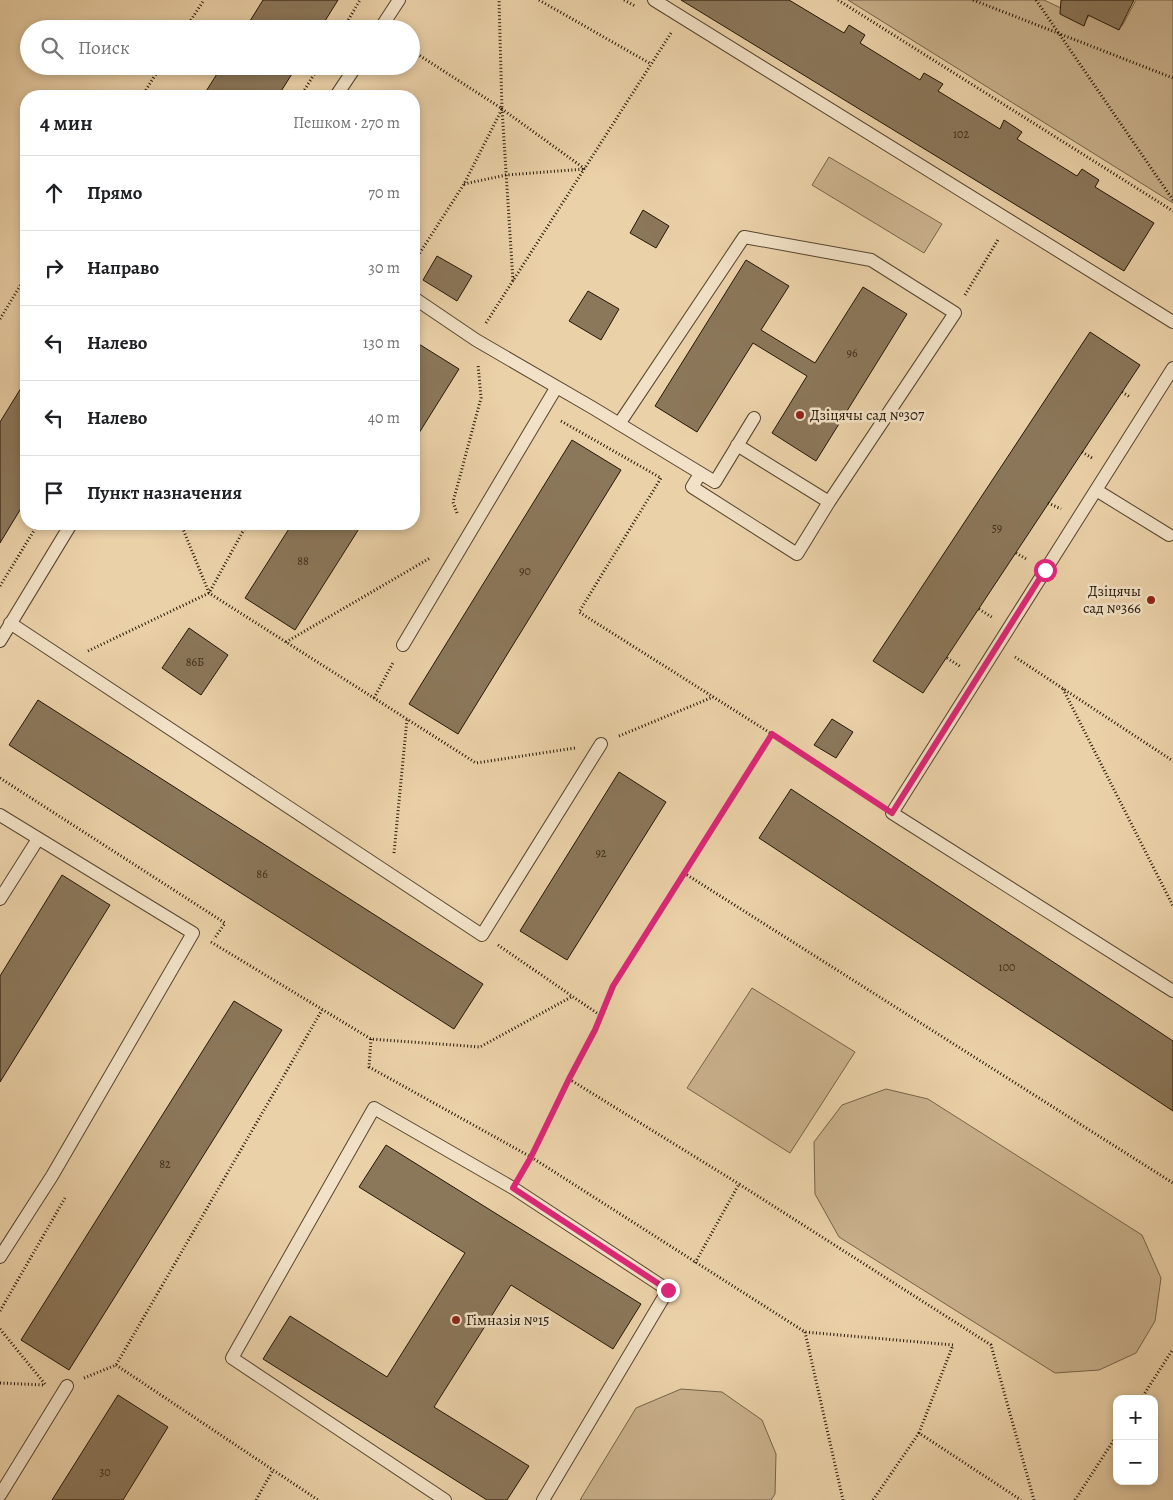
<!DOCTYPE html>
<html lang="ru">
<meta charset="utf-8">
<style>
:root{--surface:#fff;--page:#f6f6f6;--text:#202124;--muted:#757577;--line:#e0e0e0}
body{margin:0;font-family:Alegreya,serif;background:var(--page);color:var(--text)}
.controls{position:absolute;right:15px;bottom:15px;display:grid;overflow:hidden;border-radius:10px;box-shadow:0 2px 8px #0003}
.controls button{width:45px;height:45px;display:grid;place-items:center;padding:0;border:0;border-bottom:1px solid var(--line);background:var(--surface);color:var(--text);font:25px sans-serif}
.stop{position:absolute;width:15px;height:15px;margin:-11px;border:4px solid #db2777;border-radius:50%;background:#fff}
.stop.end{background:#db2777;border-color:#fff;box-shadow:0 1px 5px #0008}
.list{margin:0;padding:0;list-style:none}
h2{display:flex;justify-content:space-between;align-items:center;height:65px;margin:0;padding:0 20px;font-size:21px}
h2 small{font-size:16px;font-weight:400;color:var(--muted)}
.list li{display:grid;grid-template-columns:32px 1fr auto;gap:15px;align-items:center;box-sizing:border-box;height:75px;padding:0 20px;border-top:1px solid var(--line)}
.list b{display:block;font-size:19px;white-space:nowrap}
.list em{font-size:16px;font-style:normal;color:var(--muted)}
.icon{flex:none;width:28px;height:28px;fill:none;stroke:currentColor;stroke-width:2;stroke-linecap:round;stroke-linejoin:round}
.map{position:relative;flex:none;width:1173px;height:1500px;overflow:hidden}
.search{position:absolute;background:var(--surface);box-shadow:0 2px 8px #0003;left:20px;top:20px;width:400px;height:55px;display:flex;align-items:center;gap:12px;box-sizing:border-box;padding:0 18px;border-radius:28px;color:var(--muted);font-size:19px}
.panel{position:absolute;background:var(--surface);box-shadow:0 2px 8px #0003;left:20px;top:90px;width:400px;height:440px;border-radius:20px}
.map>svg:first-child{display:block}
</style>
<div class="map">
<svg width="1173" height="1500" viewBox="0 0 1173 1500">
<rect width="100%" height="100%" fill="#ebd1a8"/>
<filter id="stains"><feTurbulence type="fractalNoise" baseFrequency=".004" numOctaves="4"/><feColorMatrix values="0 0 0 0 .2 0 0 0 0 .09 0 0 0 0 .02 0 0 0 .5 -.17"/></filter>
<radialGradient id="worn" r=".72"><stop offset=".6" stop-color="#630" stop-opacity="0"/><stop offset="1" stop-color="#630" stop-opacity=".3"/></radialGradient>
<path fill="#c9b18c" stroke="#766448" d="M848 0H1044L1086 20 1092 12 1122 26 1136 0H1173V203Z
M829 157 942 224 924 253 812 185Z
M752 988 855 1052 790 1153 687 1088Z
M886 1089 928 1099 1142 1235 1161 1278 1155 1321 1136 1353 1099 1370 1055 1373 839 1237 815 1194 814 1142 842 1105Z
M681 1389 722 1392 762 1420 776 1454 775 1494 771 1500H580L636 1408Z"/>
<path fill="#8b775a" stroke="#241605" d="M263 0H338L320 29H245Z
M681 0H789L844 33 849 25 865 35 860 43 920 80 924 73 943 84 938 91 1000 129 1004 120 1022 132 1017 139 1077 176 1082 169 1099 180 1095 187 1154 223 1124 271Z
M1061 0H1134L1119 30 1088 15 1084 26 1060 14Z
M222 66H297L278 96H203Z
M643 210 669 226 656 248 630 233Z
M437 256 472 276 457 301 423 280Z
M746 260 789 286 761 330 815 363 863 287 907 314 816 461 772 433 807 376 753 343 697 432 655 406Z
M588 291 619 309 601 340 569 321Z
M1090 332 1140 365 923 693 873 661Z
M414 341 459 369 414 441Z
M26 380V500L0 543V422Z
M572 440 621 470 458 734 409 704Z
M292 524H362L295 630 245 598Z
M189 628 228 655 201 695 162 668Z
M38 700 483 984 454 1029 9 745Z
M832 719 853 732 836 758 814 745Z
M619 772 666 802 567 960 520 931Z
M791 789 1173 1041V1111L759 838Z
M62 875 110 905 0 1082V976Z
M234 1001 282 1030 69 1370 21 1340Z
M386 1145 641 1304 613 1349 511 1285 434 1407 529 1466 507 1500H487L263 1359 290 1316 387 1377 465 1253 359 1187Z
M118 1395 168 1427 123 1500H52Z"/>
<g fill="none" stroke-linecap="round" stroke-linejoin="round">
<g stroke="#56452e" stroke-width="14">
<path id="lane" d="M654 0 1173 322
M380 29 399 0
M336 96 356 66
M414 298 476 340 593 408 715 482 754 418
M1173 368 892 813 1173 991
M619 424 744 237 871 260 955 313 829 502 737 445
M700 474 692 487 797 554 829 502
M1096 490 1169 535
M10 623 482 935 601 744
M0 641 71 524
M403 645 556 388
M0 815 193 933 52 1176 0 1257
M0 899 38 839
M0 1495 67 1386
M445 1500 232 1358 374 1108 513 1188 668 1290 543 1500"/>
</g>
<path stroke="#241605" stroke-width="3" stroke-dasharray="1 2.5" stroke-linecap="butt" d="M539 0 651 64
M624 0 635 6
M838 0 1173 211
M973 0 1173 78
M1036 0 1173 200
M185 29 204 0
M343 29 360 0
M411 50 501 108
M142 96 161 66
M301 96 319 66
M464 184 506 175 585 169 502 109 513 281
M414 262 464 184 502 109 499 0
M965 295 999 238
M0 319 26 276
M486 323 671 33
M1122 392 1130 397
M561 421 661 478 579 612 824 767 875 801
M1082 452 1092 458
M1048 503 1061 509
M457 513 453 502 481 398 478 364
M181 524 209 593 476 763 575 748
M1016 553 1028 560
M0 586 38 524
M979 609 993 618
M286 642 430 558
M88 651 209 593 247 524
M1015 657 1173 761
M947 658 961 667
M1063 689 1173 906
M374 698 394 661
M619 736 713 697
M0 778 225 923 214 939
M394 853 407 719
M684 873 1173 1183
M211 942 371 1039 480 1047 573 996
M498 945 601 1016
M371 1039 369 1067 531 1157 805 1332 953 1345 919 1433 1021 1500
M569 1079 739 1184
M523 1170 595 1030 613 986 772 734
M695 1263 739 1184 991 1345 1034 1500
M0 1311 65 1198
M0 1329 45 1384
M805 1332 843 1500
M116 1365 318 1500
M84 1378 116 1365 322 1010
M0 1383 44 1385
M1141 1399 1173 1349
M256 1500 273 1470
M873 1500 919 1433
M1075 1500 1117 1435"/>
<use href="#lane" stroke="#f2e1c6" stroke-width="12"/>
</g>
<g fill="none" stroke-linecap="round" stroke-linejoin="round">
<path stroke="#db2777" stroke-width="6" d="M668 1290 513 1188 531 1157 569 1079 595 1030 613 986 772 734 892 813 1045 570"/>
</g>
<g fill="#8f2418" stroke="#f2e1c6" stroke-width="2">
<circle cx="800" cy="415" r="5"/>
<circle cx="1151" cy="600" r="5"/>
<circle cx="456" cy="1320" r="5"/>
</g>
<g text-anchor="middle" stroke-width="5" stroke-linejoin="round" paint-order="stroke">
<g font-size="12" fill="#3e2e1a">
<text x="961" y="138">102</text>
<text x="852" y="357">96</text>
<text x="997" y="532">59</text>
<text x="303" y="565">88</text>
<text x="525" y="575">90</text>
<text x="195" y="666">86Б</text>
<text x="601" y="857">92</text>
<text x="262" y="878">86</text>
<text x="1007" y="971">100</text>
<text x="165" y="1168">82</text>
<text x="105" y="1476">30</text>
</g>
<g font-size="15" fill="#241605" stroke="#f2e1c6" text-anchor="start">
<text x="810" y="420">Дзіцячы сад №307</text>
<text x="1141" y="596" text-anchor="end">Дзіцячы<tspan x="1141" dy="17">сад №366</tspan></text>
<text x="466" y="1325">Гімназія №15</text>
</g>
</g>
<rect width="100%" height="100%" filter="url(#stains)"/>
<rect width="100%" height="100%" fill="url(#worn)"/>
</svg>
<div class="controls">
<button>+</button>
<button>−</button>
</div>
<div class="stop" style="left:1045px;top:570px"></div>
<div class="stop end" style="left:668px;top:1290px"></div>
<div class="search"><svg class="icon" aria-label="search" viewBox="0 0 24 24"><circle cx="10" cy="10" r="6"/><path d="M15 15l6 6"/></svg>Поиск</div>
<section class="panel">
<h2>4 мин<small>Пешком · 270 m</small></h2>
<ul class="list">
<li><svg class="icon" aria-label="ahead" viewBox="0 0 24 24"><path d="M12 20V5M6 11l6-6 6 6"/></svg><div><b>Прямо</b></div><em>70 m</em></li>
<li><svg class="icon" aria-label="right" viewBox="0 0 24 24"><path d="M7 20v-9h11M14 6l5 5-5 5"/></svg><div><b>Направо</b></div><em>30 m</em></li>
<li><svg class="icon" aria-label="left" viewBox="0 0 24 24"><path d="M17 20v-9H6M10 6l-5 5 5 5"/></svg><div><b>Налево</b></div><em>130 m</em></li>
<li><svg class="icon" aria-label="left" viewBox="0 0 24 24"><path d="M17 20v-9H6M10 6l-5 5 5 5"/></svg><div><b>Налево</b></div><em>40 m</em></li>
<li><svg class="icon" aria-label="arrive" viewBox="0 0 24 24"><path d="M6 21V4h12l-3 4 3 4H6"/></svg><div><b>Пункт назначения</b></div></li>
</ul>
</section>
</div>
